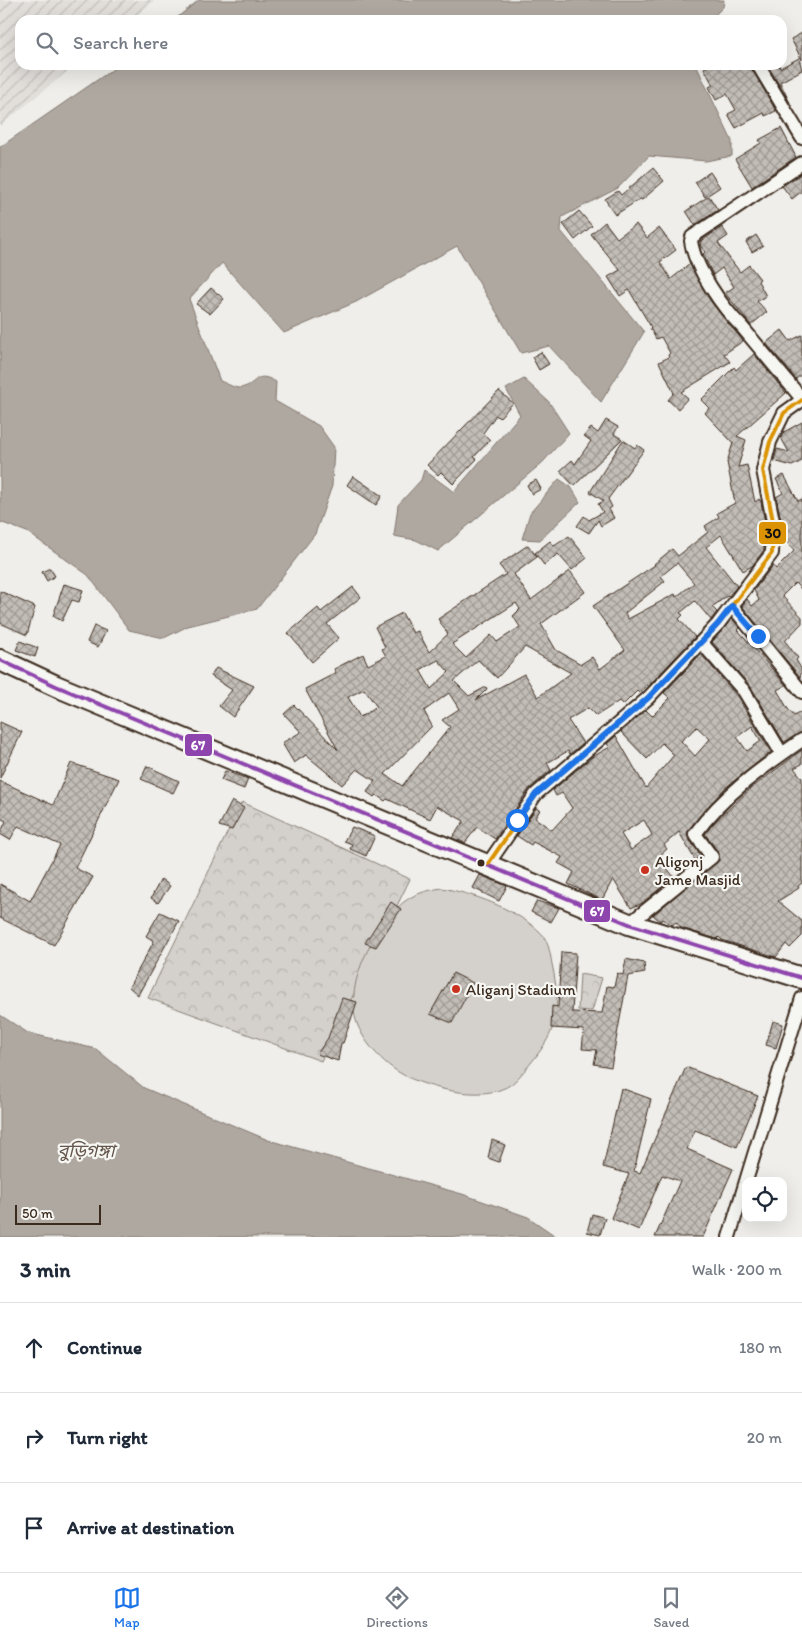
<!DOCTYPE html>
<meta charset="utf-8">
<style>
:root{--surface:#fff;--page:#f2f2f3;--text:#1f2937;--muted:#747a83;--line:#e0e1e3;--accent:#1a73e8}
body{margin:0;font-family:Itim,"Noto Sans Bengali",sans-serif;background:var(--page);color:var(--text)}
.controls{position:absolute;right:15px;bottom:15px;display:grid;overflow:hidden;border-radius:10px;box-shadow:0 5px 20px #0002}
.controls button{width:45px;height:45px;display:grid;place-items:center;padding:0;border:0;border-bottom:1px solid var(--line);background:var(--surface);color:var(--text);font:25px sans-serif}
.scale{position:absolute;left:15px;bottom:12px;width:86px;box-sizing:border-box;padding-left:5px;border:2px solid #3b2a1e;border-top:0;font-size:14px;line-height:18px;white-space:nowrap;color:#3b2a1e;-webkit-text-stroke:4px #f6f6f2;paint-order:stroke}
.stop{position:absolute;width:15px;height:15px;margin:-11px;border:4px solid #1a73e8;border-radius:50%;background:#fff}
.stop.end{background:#1a73e8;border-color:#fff;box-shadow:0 1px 5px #0008}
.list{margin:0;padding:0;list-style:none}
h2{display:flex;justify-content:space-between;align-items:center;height:65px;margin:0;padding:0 20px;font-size:21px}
h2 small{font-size:16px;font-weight:400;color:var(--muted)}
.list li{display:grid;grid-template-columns:32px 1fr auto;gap:15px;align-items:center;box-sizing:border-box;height:90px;padding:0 20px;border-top:1px solid var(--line)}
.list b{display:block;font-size:19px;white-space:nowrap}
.list em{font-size:16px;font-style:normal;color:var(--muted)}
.icon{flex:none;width:28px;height:28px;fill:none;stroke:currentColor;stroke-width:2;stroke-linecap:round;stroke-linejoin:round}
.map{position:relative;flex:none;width:802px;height:1237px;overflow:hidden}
.search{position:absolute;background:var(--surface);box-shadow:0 5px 20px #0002;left:15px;right:15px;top:15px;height:55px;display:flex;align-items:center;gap:12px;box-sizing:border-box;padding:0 18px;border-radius:15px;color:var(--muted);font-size:19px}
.sheet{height:335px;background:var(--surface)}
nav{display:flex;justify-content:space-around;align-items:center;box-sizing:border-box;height:70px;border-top:1px solid var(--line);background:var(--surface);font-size:14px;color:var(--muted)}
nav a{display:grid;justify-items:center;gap:2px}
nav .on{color:var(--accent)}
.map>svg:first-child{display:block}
</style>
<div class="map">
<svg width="802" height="1237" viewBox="0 0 802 1237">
<defs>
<pattern id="industrial-furrows" width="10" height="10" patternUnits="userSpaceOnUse" patternTransform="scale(1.25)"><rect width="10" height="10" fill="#e2dfdb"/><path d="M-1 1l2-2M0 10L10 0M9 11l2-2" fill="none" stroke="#c3c0bc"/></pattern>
<pattern id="park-crowns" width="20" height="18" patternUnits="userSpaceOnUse" patternTransform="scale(1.25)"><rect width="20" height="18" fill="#d4d1cc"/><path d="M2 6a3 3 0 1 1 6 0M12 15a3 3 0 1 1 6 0" fill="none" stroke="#b7b4af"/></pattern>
<pattern id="building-cross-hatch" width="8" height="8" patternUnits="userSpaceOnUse" patternTransform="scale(1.25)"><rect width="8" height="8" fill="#c2bdb7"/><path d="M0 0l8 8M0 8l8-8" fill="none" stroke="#9f9a94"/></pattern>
</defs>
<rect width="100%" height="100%" fill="#efeeea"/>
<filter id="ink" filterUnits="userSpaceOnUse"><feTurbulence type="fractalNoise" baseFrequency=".02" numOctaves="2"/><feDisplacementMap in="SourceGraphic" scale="10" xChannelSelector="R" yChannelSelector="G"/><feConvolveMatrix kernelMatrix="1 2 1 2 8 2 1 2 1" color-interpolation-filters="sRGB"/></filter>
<g filter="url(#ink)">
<path fill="url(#industrial-furrows)" d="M0 0H155L131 20H20V65H75L0 126Z"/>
<path fill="url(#park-crowns)" stroke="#887e75" d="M242 802 410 879 321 1061 148 998Z
M580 974 602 978 592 1011 578 1010Z"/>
<path fill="#d4d1cc" stroke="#887e75" d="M442 888C475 894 512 908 538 930 548 938 550 952 552 964 564 1019 554 1038 517 1079 494 1106 427 1089 400 1073 380 1061 357 1036 354 1011 351 984 363 955 378 933 397 905 407 893 442 888Z"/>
<path fill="#afa8a1" stroke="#81766d" d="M199 0H724L723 7 710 20H174Z
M119 65H696L732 141V156L706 161 649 156 618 188 562 217 561 231 644 332 601 402 549 346 521 353 457 246 356 302 284 333 222 263 189 299 220 381C226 383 234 388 239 388 258 386 254 369 276 382L275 401 319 426 334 447 332 486 315 534 257 609 188 626 164 638 129 630 88 575 27 532 0 522V147Z
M524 379 549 402 569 433 543 462 438 551 416 540 394 536 398 505 421 480 424 470 454 492 520 415 506 389Z
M559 479 571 487 580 502 540 540 522 539 530 513Z
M0 1015 28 1033 96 1049 144 1088 268 1140 462 1194 528 1217 557 1237H0Z"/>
<path fill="url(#building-cross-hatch)" stroke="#3b2a1e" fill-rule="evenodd" d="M802 33V60L791 39Z
M799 58 802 70 780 82 790 103 767 65H779L780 68Z
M710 65H750L776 111 765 116 764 113 736 128 728 114 736 110 727 94 716 100 709 87 713 85 704 68Z
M781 128 796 157 752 187 735 159 761 143 759 140Z
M653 168 664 181 642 200 640 199 615 215 605 199 618 191 621 195Z
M710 172 720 187 705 197 695 182Z
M801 174 802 191 792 199 782 186Z
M709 196 718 210 695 225 686 211Z
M579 211 592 226 575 240 563 224Z
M605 222 617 238 636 224 647 238 659 228 676 250 660 262 671 279 690 264 712 303 743 341 724 354 730 362 681 392 688 398 678 409 668 400 674 393 659 362 669 357 668 355 670 353 661 337 656 339 650 328 651 327 629 290 620 296 608 277 620 270 591 234Z
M722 227 728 236 718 243 740 272 749 265 760 279 758 281 766 296 757 301 767 312 751 325 725 293 734 287 722 268 713 275 703 254 705 252 701 247 700 242Z
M756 235 763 246 752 252 746 242Z
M211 288 224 299 210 314 196 304Z
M782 330 790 341 802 335V374L796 379 766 343Z
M541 352 549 364 539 370 532 357Z
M754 354 786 393 737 436 746 440 738 467 747 465 755 502 759 499 761 502 765 522 764 550 752 566 743 571 721 535 706 547 737 586 728 597 727 596 712 607 717 612 711 620 695 601 680 613 683 615 679 619 695 637 653 681 639 693 637 691 623 705 619 701 596 716 588 708 568 720 583 743 570 754 568 751 547 763 551 770 529 789 495 839 477 827 465 843 452 838 464 821 437 806 430 819 387 799 385 801 376 795 374 797 367 792 375 781 357 769 342 785 306 755 294 763 282 743 301 732 284 714 294 705 338 750 305 689 336 673 334 669 363 654 368 665 386 656 382 649 385 647 375 627 402 613 413 633 418 631 429 652 448 634 438 619 506 574 499 565 528 545 537 557 514 574 531 600 570 571 585 592 541 624 556 650 581 664 592 657 600 669 625 650 593 606 655 565 654 564 672 549 678 556 708 532 705 526 719 517 717 513 735 503 727 462 733 443 705 413 709 408 701 400 734 367 736 370ZM677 563 694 583 676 597 675 594 628 619 625 613 665 581 661 576ZM516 603 520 609 513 616 520 627 497 642 491 635 466 658 452 644ZM525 647 571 673 538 697 524 674 476 700 487 689 486 687 469 696 454 681 478 660 497 678ZM438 660 449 672 431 689 420 670ZM364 689 377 707 360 717 348 697ZM449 693 459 709 442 720 450 727 402 786 385 774 432 726 424 711Z
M499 391 513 403 499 418 496 415 483 433 490 440 474 457 477 459 453 484 441 472 438 475 427 465Z
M606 420 618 427 614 434 622 439 574 486 560 471 572 460 575 464 591 441 584 436 591 428 598 433Z
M802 422V461L792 466 774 461 777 449 789 452 781 438 784 432Z
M623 440 635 448 637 445 644 450 608 499 612 507 609 509 614 518 601 526 598 520 589 533 577 526 584 516 589 520 603 512 598 504 604 501 590 492Z
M784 475 798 501 802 499V590L795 583 782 596 802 617V623L785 641 798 658 796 660 802 670 800 677 742 606 747 599 752 606 759 600 754 590 773 565 776 569 794 551 783 538 781 540V520L776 497 783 493 776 479Z
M353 476 382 496 376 505 347 485Z
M536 480 541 489 532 494 527 485Z
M569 536 587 558 572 570 558 554 544 565 535 553 550 541 554 546Z
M50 568 55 576 47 581 42 572Z
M64 584 83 590 79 602 72 600 62 621 53 616Z
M353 587 361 597 327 624 339 638 312 662 288 633 318 608 321 612Z
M0 591 35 607 27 635 0 623Z
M732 619 740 628 738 630 786 685 777 690 788 709 794 716 802 711V732L784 742 751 687 712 642Z
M94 626 106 631 98 647 87 642Z
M20 641 38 648 35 657 16 650Z
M701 654 737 696 771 752 725 788 689 829 688 838 701 856 695 860 679 832 664 845 667 849 658 857 674 877 642 903 631 908 613 879 602 900 568 884 574 872 558 863 562 857 533 842 531 845 517 836 536 808 540 810 535 818 552 830 572 808 562 793 556 796 553 790 592 757 610 747 607 744 616 736 646 788 674 755 662 743 647 759 621 732 646 710 652 716 670 698 664 693ZM752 726 761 741 747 751 737 737ZM697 727 710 739 695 756 681 741ZM644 820 652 835 631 850 621 834Z
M216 668 254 686 233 717 219 706 232 690 211 676Z
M0 722 22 732 0 778Z
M802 750V764L794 768 802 778V883L798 886 799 888 778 901 802 921V936L790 948 786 944 776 957 722 940 719 937 717 939 681 928 676 922 672 925 663 919 660 921 653 915 719 860V853L705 834 712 825 750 789Z
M71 763 119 779 75 868 93 877 54 945 0 918V884L30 901 60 845 18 826 10 840 0 834 6 821 0 818V781L53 805Z
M147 766 179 781 173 793 141 779Z
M225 771 248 779 244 789 221 780Z
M232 801 244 808 232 830 219 826Z
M352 827 375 836 366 856 350 849 352 844 344 841Z
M480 875 507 886 499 901 473 888Z
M161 879 170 886 158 903 151 898Z
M537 901 559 908 551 922 531 912Z
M391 902 401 909 376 947 365 943Z
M160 912 179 921 138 995 129 987 154 941 146 936Z
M561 952 576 953 572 1012 602 1013 607 986 614 987 617 973 623 975 626 959 644 963 645 973 628 976 611 1067 594 1064 597 1050 582 1049 584 1030 551 1028 552 1006 558 1007Z
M453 973 473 983 452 1023 430 1014Z
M342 998 357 1002 343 1043H341L338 1061 317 1054 328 1038Z
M773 1021 783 1024 776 1048 766 1045Z
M686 1067 758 1096 737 1147 695 1130 687 1149 733 1169 703 1237H655L680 1181 662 1175 639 1230 611 1218 629 1174 603 1167 621 1088 651 1099 634 1171 640 1173Z
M492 1140 505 1145 499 1162 488 1158Z
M592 1214 605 1218 600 1235 587 1232Z"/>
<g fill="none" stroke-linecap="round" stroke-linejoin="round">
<g stroke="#3b2a1e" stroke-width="16">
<path id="minor" d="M758 65 802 138
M802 163 692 237 691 241C695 269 723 308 742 327L802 399
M732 606 802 692
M701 642 744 691 782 754
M488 864 536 794 648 698 718 624 772 553 773 521 763 470 770 442 784 413 802 400
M629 924 712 857 695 834C723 795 763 767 802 740
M746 1181 802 998
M729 1237 746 1181"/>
</g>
<g stroke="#3b2a1e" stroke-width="24">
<path id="trunk" d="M0 660 56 686 629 924 802 978"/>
</g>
<use href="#minor" stroke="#f6f6f2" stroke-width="12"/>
<use href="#trunk" stroke="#f6f6f2" stroke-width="20"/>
<g stroke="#f6f6f2" stroke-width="8">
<path id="bus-1" d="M0 660 56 686 629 924 802 978"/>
</g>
<g stroke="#f6f6f2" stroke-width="8">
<path id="bus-2" d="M488 864 536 794 648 698 718 624 772 553 773 521 763 470 770 442 784 413 802 400"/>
</g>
<use href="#bus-1" stroke="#8e44ad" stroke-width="4"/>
<use href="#bus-2" stroke="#db9304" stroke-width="4"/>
</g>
</g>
<g fill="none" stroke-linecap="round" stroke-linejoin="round" filter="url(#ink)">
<path stroke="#1a73e8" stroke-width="6" d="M517 820 536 794 648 698 718 624 732 606 758 636"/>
</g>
<circle fill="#3b2a1e" stroke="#f6f6f2" stroke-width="2" cx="481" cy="863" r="4.5"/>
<g fill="#c8321e" stroke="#f6f6f2" stroke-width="2">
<circle cx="645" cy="870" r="5"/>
<circle cx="456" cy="989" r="5"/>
</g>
<g text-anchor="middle" stroke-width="4.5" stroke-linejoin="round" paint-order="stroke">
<g font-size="16" fill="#3b2a1e" stroke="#f6f6f2" text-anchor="start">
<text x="655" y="867">Aligonj<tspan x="655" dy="18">Jame Masjid</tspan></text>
<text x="466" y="995">Aliganj Stadium</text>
</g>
<g font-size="18" font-style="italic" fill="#64564c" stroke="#f6f6f2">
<text x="86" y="1157">বুড়িগঙ্গা</text>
</g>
</g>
<g stroke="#f6f6f2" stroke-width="2">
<rect x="758" y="521" width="29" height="24" rx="5" fill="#db9304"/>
<rect x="184" y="733" width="29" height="24" rx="5" fill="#8e44ad"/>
<rect x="583" y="899" width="28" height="24" rx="5" fill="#8e44ad"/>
</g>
<g font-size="14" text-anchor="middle" font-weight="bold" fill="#fff">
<text x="198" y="750">67</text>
<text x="597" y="916">67</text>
</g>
<g font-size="14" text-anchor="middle" font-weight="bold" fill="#111">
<text x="773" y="538">30</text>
</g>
</svg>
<div class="controls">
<button><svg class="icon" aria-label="locate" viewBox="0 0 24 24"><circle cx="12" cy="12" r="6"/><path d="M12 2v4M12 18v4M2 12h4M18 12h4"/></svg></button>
</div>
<div class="scale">50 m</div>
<div class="stop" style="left:517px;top:820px"></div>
<div class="stop end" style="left:758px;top:636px"></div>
<div class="search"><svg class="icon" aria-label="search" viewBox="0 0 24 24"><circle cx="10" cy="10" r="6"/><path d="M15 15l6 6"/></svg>Search here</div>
</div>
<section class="sheet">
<h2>3 min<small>Walk · 200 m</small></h2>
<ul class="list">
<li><svg class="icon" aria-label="ahead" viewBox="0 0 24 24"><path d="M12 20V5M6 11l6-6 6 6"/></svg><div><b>Continue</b></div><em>180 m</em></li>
<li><svg class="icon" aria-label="right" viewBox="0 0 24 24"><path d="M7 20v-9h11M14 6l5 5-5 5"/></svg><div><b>Turn right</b></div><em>20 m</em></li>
<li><svg class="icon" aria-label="arrive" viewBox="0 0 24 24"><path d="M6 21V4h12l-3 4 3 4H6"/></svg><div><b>Arrive at destination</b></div></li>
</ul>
</section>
<nav>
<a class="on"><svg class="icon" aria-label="map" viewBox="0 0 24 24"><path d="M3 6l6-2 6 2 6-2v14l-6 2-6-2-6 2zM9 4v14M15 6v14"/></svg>Map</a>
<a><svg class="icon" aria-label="directions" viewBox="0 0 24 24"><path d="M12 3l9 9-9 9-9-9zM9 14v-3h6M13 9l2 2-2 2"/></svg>Directions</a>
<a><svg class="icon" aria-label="saved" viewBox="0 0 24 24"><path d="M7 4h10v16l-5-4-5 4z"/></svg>Saved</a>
</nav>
